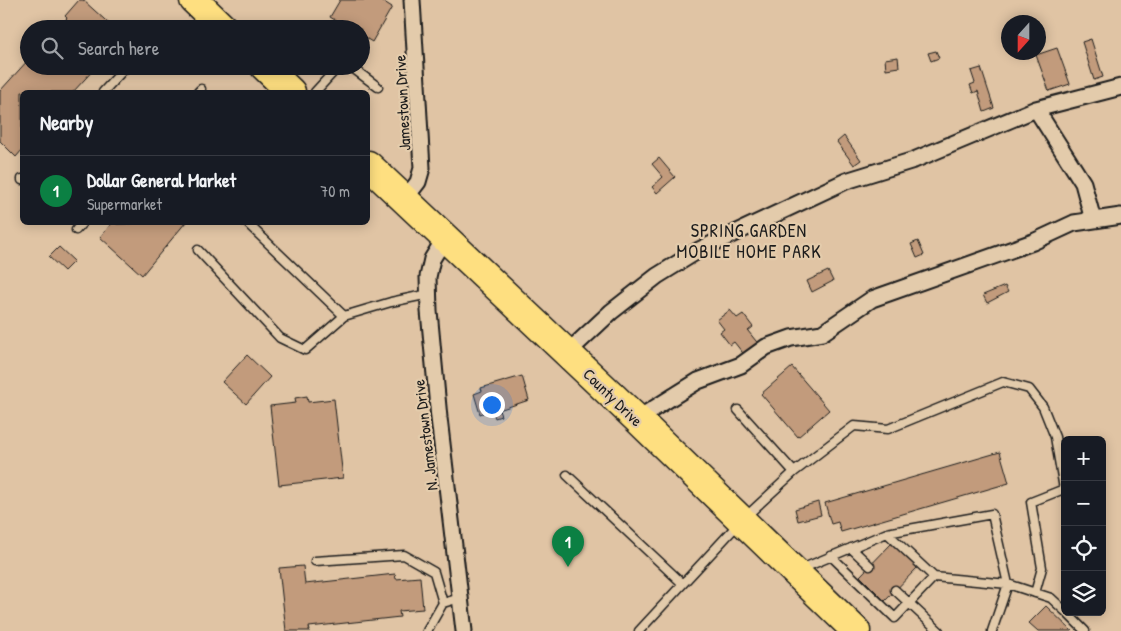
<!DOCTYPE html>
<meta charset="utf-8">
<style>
:root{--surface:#171b24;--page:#20242c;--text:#f1f3f6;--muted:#9ea1a6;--line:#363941;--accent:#0b8043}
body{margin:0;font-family:"Patrick Hand",sans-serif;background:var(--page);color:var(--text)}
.controls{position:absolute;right:15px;bottom:15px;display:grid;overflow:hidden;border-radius:8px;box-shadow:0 2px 12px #0003}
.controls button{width:45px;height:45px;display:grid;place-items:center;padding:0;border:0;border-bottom:1px solid var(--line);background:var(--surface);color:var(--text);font:25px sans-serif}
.compass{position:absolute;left:1001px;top:15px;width:45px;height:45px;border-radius:50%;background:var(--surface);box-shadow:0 2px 12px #0003;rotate:201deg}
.you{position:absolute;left:491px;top:404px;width:18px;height:18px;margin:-12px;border:4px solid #fff;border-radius:50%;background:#1a73e8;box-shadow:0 0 0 8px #1a73e833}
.badge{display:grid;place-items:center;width:32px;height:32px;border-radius:50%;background:var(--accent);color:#fff;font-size:16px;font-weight:700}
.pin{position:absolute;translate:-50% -41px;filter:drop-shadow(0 1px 2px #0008)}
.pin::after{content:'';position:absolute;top:26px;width:18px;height:15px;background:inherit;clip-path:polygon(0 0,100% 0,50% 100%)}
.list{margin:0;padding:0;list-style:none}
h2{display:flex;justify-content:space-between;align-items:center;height:65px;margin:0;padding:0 20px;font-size:21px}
h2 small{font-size:16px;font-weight:400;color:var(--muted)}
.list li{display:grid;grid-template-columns:32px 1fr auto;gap:15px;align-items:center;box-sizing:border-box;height:70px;padding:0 20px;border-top:1px solid var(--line)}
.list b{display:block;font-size:19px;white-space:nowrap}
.list p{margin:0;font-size:16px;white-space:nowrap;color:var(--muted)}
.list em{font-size:16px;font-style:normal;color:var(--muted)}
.icon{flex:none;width:28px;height:28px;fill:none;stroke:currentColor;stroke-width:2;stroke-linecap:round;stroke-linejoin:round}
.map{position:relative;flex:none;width:1121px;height:631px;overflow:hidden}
.search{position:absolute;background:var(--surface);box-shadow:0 2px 12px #0003;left:20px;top:20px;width:350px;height:55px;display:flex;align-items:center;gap:12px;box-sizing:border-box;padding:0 18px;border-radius:28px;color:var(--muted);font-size:19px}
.panel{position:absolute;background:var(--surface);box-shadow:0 2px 12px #0003;left:20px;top:90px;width:350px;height:135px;border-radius:8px}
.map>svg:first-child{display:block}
</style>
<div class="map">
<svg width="1121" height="631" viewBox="0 0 1121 631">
<rect width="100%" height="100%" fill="#e0c4a4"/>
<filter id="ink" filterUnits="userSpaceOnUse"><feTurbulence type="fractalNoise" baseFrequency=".02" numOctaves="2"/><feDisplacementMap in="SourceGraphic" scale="10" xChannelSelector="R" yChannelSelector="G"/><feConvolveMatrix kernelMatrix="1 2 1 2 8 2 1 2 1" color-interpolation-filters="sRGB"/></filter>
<g filter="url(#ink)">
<path fill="#c29b7b" stroke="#1c1c1c" d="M79 0H83L115 29H57L67 18 65 16Z
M340 0H381L392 7 372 42 361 35V29H350L330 17Z
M1091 39 1103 77 1094 80 1082 42Z
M1057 48 1070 84 1049 91 1036 55Z
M936 51 939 58 931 61 928 53Z
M898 57 899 67 886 69 885 59Z
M29 59V66H97L73 92H22V150L16 157 0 141V91Z
M981 68 994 108 984 112 978 91 973 93 970 85 975 83 971 71Z
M844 136 861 160 854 165 837 142Z
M659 158 675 177 657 193 652 187 663 177 652 164Z
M113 222 117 224 186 222 142 275 100 237Z
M918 241 924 255 917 258 911 244Z
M59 247 74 261 64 271 49 257Z
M828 271 833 281 812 292 807 281Z
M1005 286 1008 292 987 303 983 295Z
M730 310 737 318 743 314 753 327 748 331 760 346 746 357 734 342 730 345 720 332 724 329 717 320Z
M247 355 270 377 246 404 222 382Z
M792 367 829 410 798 437 761 394Z
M522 376 529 400 499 410 501 416 495 418 492 410 480 414 474 394 482 391 481 388Z
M307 396 308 402 334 399 343 478 279 485 270 406 296 403 295 398Z
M1000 452 1009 483 841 532 838 522 831 524 825 503Z
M818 502 821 515 798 521 795 509Z
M892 543 918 567 885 601 860 576Z
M303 566 305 584 395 574 396 579 420 577 423 609 399 611 400 617 309 627 310 631H286L279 568Z
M1046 606 1072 631H1038L1029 623Z"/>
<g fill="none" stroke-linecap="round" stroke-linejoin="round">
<g stroke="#1c1c1c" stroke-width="11">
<path id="lane" d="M350 66 378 87
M103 92 127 66
M198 92 201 89
M315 92 339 66
M22 180V179
M246 222 344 316
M76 230 83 222
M198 250 280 338 305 350 344 316 391 302 429 294
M738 410 794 472
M567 475 682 583
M887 533 992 514 1008 584 992 631
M851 548 870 566
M315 561 404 555 434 572 443 603
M801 569 887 533 934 577 895 618 831 556
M934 577 1008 584 1051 598 1065 611
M895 590 939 631
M1066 612 1085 631
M427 631 443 603 460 598
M639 631 741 521 794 472 854 426 888 429 1003 382 1029 389 1043 407 1055 437 1064 489 1031 502 1042 568 1035 593"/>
</g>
<g stroke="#1c1c1c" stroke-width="19">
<path id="street" d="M1036 109 1083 183 1093 220
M404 200 418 182 422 168 412 0
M445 238 432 259 428 277 429 311 439 418 464 631
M567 353 611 312 657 276 699 250 846 181 914 160 1036 109 1121 87
M637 419 698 381 741 365 766 347 791 338 822 333 872 299 1033 242 1074 223 1121 216"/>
</g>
<g stroke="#1c1c1c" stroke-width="31">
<path id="highway" d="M194 0 224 29
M264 66 291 92
M368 165 637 419 856 631"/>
</g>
<use href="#lane" stroke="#e3cbab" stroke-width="8"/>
<use href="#street" stroke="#e3cbab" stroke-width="15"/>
<use href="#highway" stroke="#fedf80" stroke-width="28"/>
</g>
</g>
<g text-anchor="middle" stroke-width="4.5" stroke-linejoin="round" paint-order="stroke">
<g font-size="16" fill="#1c1c1c" stroke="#e3cbab">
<text transform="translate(402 103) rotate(-93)" y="6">Jamestown Drive</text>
<text transform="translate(613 397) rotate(44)" y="6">County Drive</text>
<text transform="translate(425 435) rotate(-97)" y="6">N. Jamestown Drive</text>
</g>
<g font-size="18" letter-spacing="1" fill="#1c1c1c" stroke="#e3cbab">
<text x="749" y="237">SPRING GARDEN<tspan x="749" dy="21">MOBILE HOME PARK</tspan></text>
</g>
</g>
</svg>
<div class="controls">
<button>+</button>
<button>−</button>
<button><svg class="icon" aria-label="locate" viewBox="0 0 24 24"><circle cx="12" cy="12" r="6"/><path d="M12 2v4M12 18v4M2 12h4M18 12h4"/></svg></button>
<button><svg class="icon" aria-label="layers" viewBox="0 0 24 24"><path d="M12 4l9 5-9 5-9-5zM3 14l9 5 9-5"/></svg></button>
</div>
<svg class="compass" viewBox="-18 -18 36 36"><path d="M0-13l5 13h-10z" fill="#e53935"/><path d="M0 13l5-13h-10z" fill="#9ea1a6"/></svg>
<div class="you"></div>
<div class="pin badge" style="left:568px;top:567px">1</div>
<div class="search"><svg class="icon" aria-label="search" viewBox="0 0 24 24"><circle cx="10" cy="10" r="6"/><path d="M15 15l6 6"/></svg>Search here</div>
<section class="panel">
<h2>Nearby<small></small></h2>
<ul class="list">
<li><span class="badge">1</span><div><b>Dollar General Market</b><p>Supermarket</p></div><em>70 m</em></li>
</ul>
</section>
</div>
